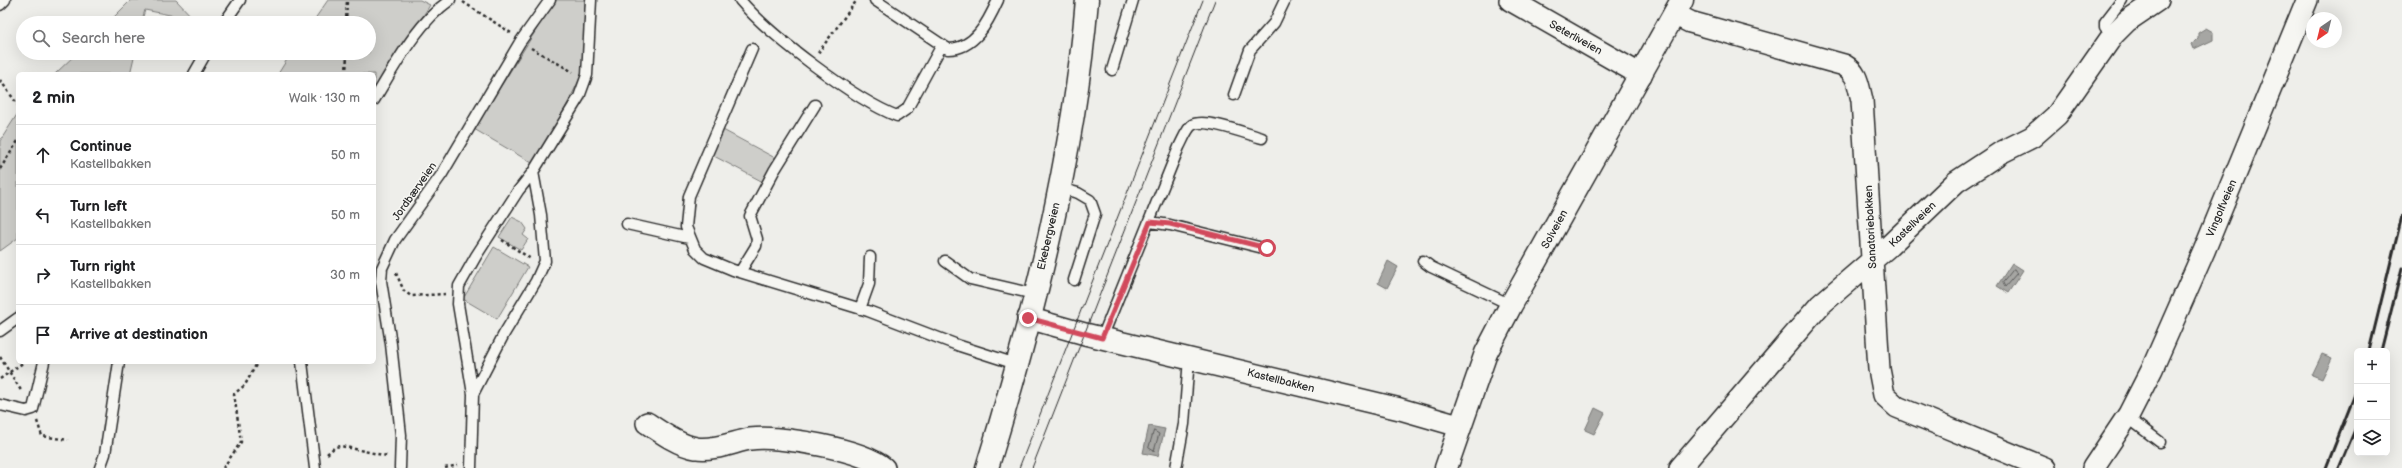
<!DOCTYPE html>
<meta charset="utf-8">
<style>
:root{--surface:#fff;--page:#f6f6f6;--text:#202124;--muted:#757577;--line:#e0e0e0}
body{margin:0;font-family:"Balsamiq Sans",sans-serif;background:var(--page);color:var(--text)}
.controls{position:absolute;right:12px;bottom:12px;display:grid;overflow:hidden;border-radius:6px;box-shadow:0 4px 16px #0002}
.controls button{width:36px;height:36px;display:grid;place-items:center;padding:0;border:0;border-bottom:1px solid var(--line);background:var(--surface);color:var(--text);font:20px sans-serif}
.compass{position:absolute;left:2306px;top:12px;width:36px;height:36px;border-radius:50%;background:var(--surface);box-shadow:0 4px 16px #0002;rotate:215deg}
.stop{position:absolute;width:12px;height:12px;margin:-9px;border:3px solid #d1495b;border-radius:50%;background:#fff}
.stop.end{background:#d1495b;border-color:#fff;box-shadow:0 1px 4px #0008}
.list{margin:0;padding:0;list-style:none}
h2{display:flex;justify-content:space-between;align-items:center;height:52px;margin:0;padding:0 16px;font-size:17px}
h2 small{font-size:13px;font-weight:400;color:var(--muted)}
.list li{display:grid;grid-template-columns:26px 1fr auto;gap:12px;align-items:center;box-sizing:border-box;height:60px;padding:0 16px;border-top:1px solid var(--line)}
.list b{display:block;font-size:15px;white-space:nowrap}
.list p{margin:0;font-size:13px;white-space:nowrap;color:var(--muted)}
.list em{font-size:13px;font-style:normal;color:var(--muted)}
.icon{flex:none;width:22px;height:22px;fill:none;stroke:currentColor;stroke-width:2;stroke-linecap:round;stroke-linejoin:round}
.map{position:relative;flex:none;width:2402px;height:468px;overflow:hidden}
.search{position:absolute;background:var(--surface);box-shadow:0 4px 16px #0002;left:16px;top:16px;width:360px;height:44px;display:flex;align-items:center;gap:10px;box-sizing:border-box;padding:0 14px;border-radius:22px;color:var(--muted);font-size:15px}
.panel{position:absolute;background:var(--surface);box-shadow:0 4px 16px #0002;left:16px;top:72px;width:360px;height:292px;border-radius:6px}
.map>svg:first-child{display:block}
</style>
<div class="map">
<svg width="2402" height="468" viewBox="0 0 2402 468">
<rect width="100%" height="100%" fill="#eeeeea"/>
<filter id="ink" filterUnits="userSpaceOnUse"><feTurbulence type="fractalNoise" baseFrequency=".025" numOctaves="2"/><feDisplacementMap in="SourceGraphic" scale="8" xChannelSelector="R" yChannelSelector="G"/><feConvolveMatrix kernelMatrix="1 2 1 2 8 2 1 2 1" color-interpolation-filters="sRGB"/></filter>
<g filter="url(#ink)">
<path fill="#cececa" stroke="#7c7c7a" d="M131 0H176L195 20 145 10 141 23H108Z
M328 0H420L430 5 374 93V74H278L291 53H369V23H312Z
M555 0H585L583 72 559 121 532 163 474 129Z
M77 53H135L130 74H55Z
M18 113V238L0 251V141Z
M723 130 777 159 765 183 712 155Z
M512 217 522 222 527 229 523 235 528 239 521 250 499 237Z
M494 247 528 267 497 319 463 299Z"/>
<path fill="#a6a6a3" stroke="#757573" d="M2206 28 2213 32V40L2194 49 2192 44 2198 38V33Z
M1388 261 1398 267 1387 288 1378 283Z
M2012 263 2023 270 2008 293 1997 286Z
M2322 354 2332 358 2322 379 2312 375Z
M1595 408 1605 413 1594 434 1585 430Z
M1149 426 1165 429 1158 456 1143 453Z"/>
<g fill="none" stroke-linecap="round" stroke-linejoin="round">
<path stroke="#5c5c5b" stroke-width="1" d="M2014 269 2017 273 2005 287 2003 283Z
M1154 431 1159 434 1154 451 1149 448Z"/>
<g stroke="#2b2b2b" stroke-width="13">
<path id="service" d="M740 0C769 35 855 100 897 116L907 109 942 45
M875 0 948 49C975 49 988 22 998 0
M0 5 5 0
M224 23 240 0
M2113 35 2105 27V22L2122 0
M752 49 689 196 686 227 695 249 704 258 733 270 868 311 960 346 1016 364
M1112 70 1133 0
M194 74 206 53
M1234 95 1250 50 1274 23 1285 0
M374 100C395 66 416 24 450 0
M1059 188 1078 193 1090 200 1095 214 1074 280
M1150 222 1170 225 1267 249
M627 224 689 238
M945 261 970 279 1034 294
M1423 261 1431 267 1511 305
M740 272 756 246 757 239 750 216 774 171 815 105
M860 309 869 284 870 257
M0 331 18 318
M1102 338 1179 147C1183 140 1186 130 1192 125 1204 117 1247 134 1262 138
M302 362 315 468
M473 394 458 304 459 286 476 256 518 191 533 172 579 97 587 75 591 0
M0 405 26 411 33 409 44 362
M2129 414 2135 423 2160 442
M100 468 105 454 119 362
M400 468 401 435 391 344 381 281 382 268 395 240 442 174 520 42 550 0
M471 468 473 394 504 334 536 281 545 261 541 215 533 172
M1176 468 1184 424 1189 358"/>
</g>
<g stroke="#2b2b2b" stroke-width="24">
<path id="minor" d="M1510 0 1641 75
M1674 14 1690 22 1844 65C1858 73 1858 85 1862 100L1879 369 1884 395 1897 407 2045 468
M1028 318 1085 334 1400 409 1459 426
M647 423C660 432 680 446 696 448 713 451 734 442 750 439 780 435 861 449 884 468
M1680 468 1820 305 1889 246 1956 182 2000 153 2032 137 2057 115 2113 35 2127 21 2158 0
M2093 468 2129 414 2152 369 2204 251 2307 0"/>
</g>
<g stroke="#2b2b2b" stroke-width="25">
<path id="tertiary" d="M1446 468 1486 353 1511 305 1682 0"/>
</g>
<g stroke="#2b2b2b" stroke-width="25">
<path id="secondary" d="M987 468C1033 318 1074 157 1087 0"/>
</g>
<path stroke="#2b2b2b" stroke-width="2.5" stroke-dasharray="3 3" stroke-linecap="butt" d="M463 2 511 33
M346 23 347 0
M531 48 573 72
M818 53 857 0
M346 74 347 53
M0 80 18 105
M0 169 18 141
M502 240 531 259
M396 273 404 291 411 296 445 294
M0 357 22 392
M0 379 24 362
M37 421 42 436 68 440
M327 454 335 447 341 446 387 456
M223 468 241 442 234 394 245 385 257 363 261 362
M445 468 458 465"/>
<use href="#service" stroke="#f6f6f2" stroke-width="10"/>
<use href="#minor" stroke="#f6f6f2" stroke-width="21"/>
<use href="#tertiary" stroke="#f6f6f2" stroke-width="22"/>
<use href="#secondary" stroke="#f6f6f2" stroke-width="22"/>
<path stroke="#2b2b2b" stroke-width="1" d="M1019 468 1203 0
M1032 468 1215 0"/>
<path stroke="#2b2b2b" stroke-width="3" d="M2369 351 2402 216
M2381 351 2402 268
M2326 468 2357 389
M2339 468 2357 425"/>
</g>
</g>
<g fill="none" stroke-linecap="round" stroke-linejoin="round" filter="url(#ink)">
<path stroke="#d1495b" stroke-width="5" d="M1028 318 1102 338 1150 222 1170 224 1267 248"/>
</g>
<g text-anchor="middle" stroke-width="3" stroke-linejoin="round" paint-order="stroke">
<g font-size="11" fill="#2b2b2b" stroke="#f6f6f2">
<text transform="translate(1576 37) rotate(29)" y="4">Seterliveien</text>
<text transform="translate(414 191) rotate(-55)" y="4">Jordbærveien</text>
<text transform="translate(2221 208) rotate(-67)" y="4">Vingolfveien</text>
<text transform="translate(1912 224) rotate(-44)" y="4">Kastellveien</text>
<text transform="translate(1870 227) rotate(-93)" y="4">Sanatoriebakken</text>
<text transform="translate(1554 229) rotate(-61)" y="4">Solveien</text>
<text transform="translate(1048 236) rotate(-77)" y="4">Ekebergveien</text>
<text transform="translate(1281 380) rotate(14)" y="4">Kastellbakken</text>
</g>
</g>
</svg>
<div class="controls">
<button>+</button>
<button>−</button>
<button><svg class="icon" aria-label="layers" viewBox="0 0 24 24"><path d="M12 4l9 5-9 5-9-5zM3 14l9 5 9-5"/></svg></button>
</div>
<svg class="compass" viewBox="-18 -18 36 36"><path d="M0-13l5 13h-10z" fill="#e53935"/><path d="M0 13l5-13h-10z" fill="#757577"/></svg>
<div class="stop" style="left:1267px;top:248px"></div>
<div class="stop end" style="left:1028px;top:318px"></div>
<div class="search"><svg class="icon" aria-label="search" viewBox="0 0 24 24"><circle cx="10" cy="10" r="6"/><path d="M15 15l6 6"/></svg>Search here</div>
<section class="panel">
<h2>2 min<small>Walk · 130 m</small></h2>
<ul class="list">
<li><svg class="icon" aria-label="ahead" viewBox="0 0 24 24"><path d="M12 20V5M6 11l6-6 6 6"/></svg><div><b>Continue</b><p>Kastellbakken</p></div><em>50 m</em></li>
<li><svg class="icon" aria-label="left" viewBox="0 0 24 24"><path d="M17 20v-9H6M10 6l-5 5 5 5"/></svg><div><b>Turn left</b><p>Kastellbakken</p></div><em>50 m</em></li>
<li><svg class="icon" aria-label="right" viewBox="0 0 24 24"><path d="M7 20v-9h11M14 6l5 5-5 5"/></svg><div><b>Turn right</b><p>Kastellbakken</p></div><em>30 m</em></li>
<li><svg class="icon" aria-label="arrive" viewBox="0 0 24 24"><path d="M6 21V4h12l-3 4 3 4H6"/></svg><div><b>Arrive at destination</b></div></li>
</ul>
</section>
</div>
